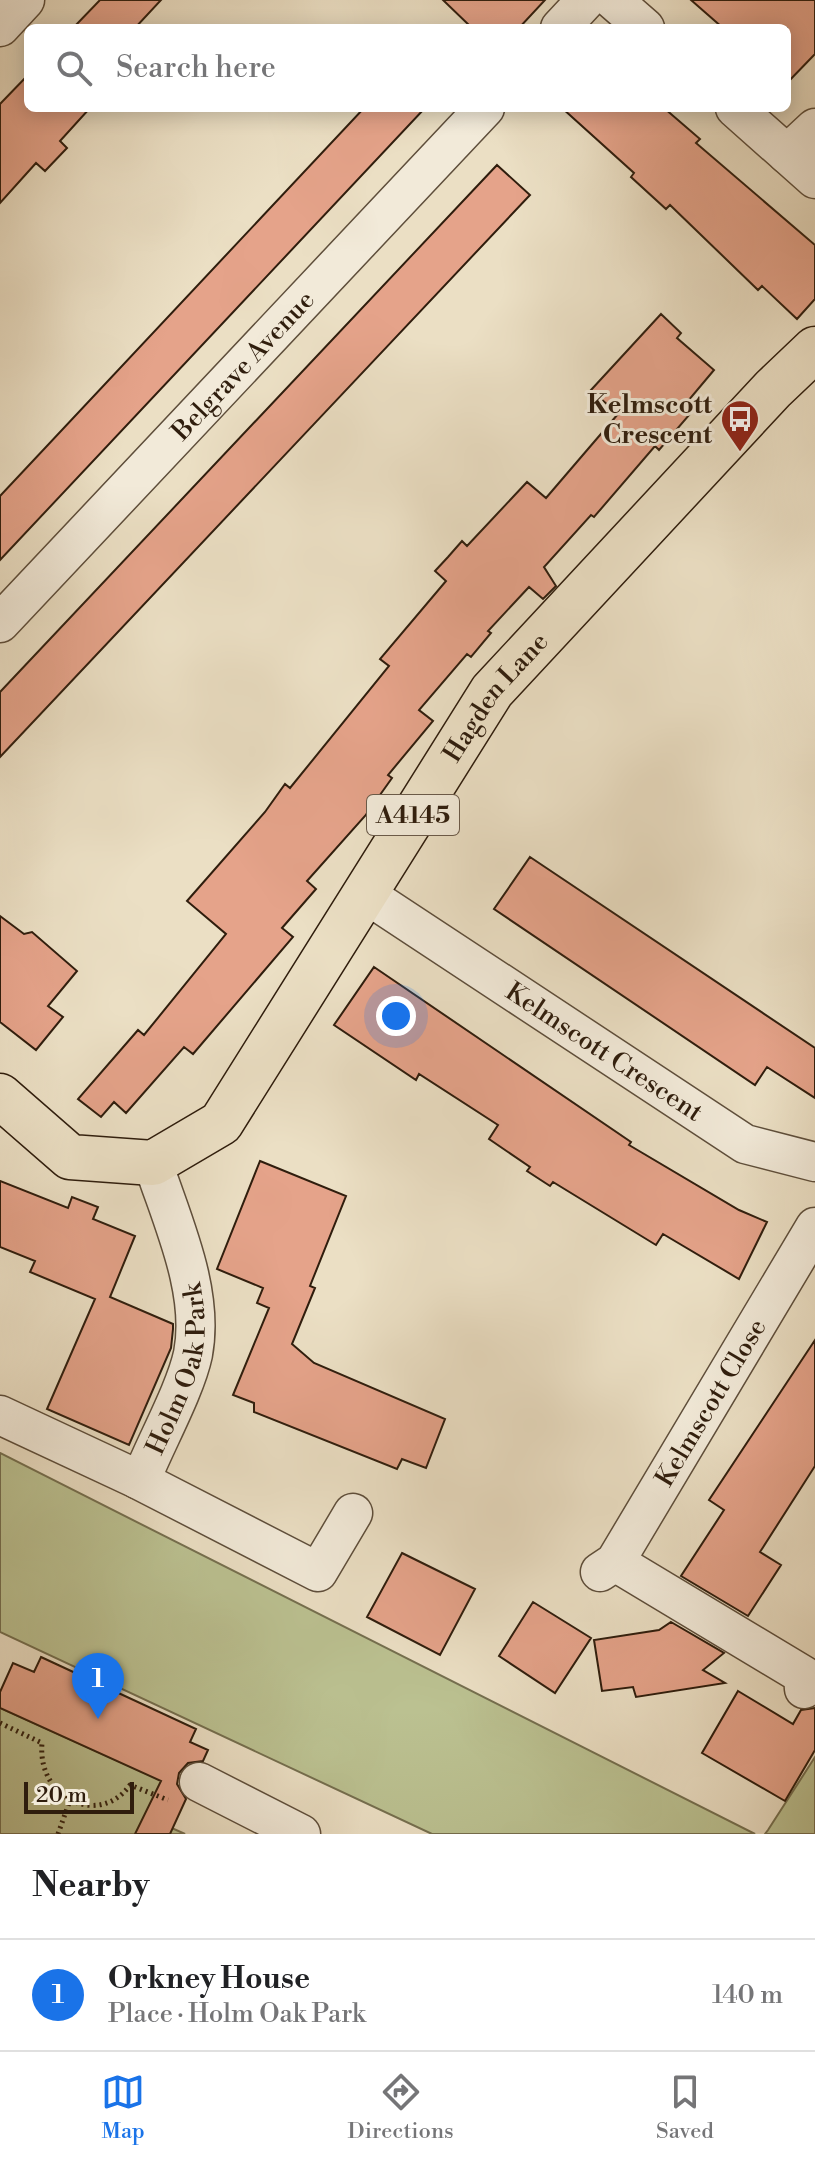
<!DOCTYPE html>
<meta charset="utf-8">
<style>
:root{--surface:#fff;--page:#f2f2f2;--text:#202124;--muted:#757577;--line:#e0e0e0;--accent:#1a73e8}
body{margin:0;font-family:"Libre Bodoni",serif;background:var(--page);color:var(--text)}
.scale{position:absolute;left:24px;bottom:20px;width:110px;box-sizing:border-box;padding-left:8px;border:4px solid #2f1d0d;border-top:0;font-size:22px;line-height:28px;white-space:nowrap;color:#2f1d0d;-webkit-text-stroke:6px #f2ead9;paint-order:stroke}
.you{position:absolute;left:396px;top:1016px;width:28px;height:28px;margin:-20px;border:6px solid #fff;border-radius:50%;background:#1a73e8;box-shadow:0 0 0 12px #1a73e833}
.badge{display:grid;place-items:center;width:52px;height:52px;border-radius:50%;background:var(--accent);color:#fff;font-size:26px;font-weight:700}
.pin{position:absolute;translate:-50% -66px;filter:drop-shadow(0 2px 4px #0008)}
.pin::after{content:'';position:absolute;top:42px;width:28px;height:24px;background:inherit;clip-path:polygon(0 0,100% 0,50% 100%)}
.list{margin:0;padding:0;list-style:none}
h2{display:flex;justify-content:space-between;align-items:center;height:104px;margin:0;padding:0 32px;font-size:34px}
h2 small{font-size:26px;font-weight:400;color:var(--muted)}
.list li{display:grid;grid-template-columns:52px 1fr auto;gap:24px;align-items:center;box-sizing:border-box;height:112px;padding:0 32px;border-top:2px solid var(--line)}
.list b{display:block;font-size:30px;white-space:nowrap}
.list p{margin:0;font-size:26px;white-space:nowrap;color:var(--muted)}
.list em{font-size:26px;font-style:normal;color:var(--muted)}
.icon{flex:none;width:44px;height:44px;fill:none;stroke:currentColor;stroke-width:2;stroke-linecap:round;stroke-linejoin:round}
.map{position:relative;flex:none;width:815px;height:1834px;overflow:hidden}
.search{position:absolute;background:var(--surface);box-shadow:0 4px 20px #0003;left:24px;right:24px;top:24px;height:88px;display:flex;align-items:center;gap:20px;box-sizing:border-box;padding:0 28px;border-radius:12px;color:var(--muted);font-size:30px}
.sheet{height:216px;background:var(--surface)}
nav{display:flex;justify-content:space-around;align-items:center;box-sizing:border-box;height:112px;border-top:2px solid var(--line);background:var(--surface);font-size:22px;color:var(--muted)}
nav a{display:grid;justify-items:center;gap:4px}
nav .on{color:var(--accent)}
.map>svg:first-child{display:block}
</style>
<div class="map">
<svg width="815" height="1834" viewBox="0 0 815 1834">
<rect width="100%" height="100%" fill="#ebdfc4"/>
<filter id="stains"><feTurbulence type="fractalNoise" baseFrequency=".0025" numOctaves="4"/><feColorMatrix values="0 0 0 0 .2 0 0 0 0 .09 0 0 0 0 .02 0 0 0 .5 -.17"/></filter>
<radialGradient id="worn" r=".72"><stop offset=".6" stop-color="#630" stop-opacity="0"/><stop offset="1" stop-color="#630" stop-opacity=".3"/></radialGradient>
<path fill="#bbc191" stroke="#756f4f" stroke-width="2" d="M0 1453 755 1834H432L0 1632Z
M0 1708 189 1793 145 1816 185 1834H0Z
M815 1757V1834H765L768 1830Z"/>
<path fill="#e5a38a" stroke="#2f1d0d" stroke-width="2" d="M100 0H161L135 28H73Z
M443 0H545L519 28H472Z
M691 0H815V54L787 83V28H723Z
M28 75V108H90L60 141 67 148 45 171 36 163 0 203V104Z
M364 108H425L0 560V496Z
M562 108H664L700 139 696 143 815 245V299L797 319 762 286 758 290 670 205 666 209 631 177 634 173Z
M497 165 530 195 0 757V692Z
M661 314 681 333 677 338 714 370 682 408 690 414 659 450 655 446 594 517 591 515 544 567 556 586 543 599 529 587 488 631 491 633 471 657 467 654 419 710 433 721 388 775 392 778 365 816 307 881 316 889 282 928 293 937 193 1054 184 1047 126 1113 114 1102 101 1117 78 1099 138 1030 144 1035 226 934 187 901 265 812 285 784 290 788 389 666 380 659 446 581 435 571 448 557 462 541 467 546 527 482 546 498 618 414 591 390Z
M530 857 815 1048V1098L767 1067 755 1085 494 909Z
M0 916 24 934 32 932 77 971 48 1006 63 1017 36 1050 0 1022Z
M374 967 631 1142 629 1145 739 1210 767 1222 739 1279 663 1234 656 1245 553 1182 550 1186 527 1171 530 1167 489 1139 498 1125 419 1074 416 1080 334 1025Z
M260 1161 346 1196 310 1286 315 1288 292 1344 314 1363 445 1419 426 1468 402 1459 397 1469 254 1412V1403L233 1395 269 1308 257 1303 263 1288 217 1269Z
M0 1181 68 1208 72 1197 98 1207 93 1219 135 1236 110 1297 173 1324V1329L171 1348 129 1445 47 1409 95 1299 30 1272 35 1261 0 1247Z
M815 1340V1466L760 1552 781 1565 748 1616 681 1576 724 1510 709 1500Z
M402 1553 475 1589 440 1655 367 1617Z
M533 1602 591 1638 555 1693 499 1656Z
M671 1622 724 1653 703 1670 725 1683 636 1697 633 1687 602 1691 594 1640 659 1630Z
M41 1657 196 1729 190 1742 208 1750 203 1761 188 1763 179 1773 177 1784 186 1799 170 1834H135L161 1781 0 1708V1692L13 1663 34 1672Z
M738 1691 793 1724 801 1710 815 1708V1750L785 1801 702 1753Z"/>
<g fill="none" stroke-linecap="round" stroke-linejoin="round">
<g stroke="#5e4e3b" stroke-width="41">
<g id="minor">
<path d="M613 0 645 28"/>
<path d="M0 27 25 0"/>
<path d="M560 28 586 0"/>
<path d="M735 108 815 179"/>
<path d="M787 154 815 128"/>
<path id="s1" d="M0 623 485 108"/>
<path id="s2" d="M364 893 745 1144 815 1162"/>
<path d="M0 1415 137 1479 318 1572 353 1513"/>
<path id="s3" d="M137 1479 146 1468C160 1435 186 1387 193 1354 205 1291 172 1221 153 1163"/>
<path d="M615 1562 803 1675 804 1689"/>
<path id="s4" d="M600 1572 615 1562 815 1227"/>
<path d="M199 1782 301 1834"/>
</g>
</g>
<g stroke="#2f1d0d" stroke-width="47">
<g id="major">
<path id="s5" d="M0 1096 70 1157 153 1163 221 1123 492 691 773 389 815 349"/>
</g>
</g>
<path stroke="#2f1d0d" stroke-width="5" stroke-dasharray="2 4" stroke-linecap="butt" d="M0 1723 42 1743C37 1800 100 1827 130 1785L168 1800
M58 1834 70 1800"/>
<use href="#minor" stroke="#f2ead9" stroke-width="38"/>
<use href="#major" stroke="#ebdfc4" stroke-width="44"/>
</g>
<defs>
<g id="bus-pin" transform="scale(2)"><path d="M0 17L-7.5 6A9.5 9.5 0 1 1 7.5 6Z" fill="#8f2418" stroke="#f2ead9"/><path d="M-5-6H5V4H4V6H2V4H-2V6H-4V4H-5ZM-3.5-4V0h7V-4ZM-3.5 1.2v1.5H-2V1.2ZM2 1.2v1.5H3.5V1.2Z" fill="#fff"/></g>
</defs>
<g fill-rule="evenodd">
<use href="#bus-pin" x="740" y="419"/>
</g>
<g text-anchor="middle" stroke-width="6" stroke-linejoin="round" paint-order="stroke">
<rect fill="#f2ead9" stroke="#6a5a4a" stroke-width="2" x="367" y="795" width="92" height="40" rx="6"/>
<g font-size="24" font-weight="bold" fill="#2f1d0d">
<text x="413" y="823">A4145</text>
</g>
<g font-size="26" fill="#2f1d0d" stroke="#f2ead9">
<text dy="9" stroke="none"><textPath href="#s1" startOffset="354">Belgrave Avenue</textPath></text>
<text dy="9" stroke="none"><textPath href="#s5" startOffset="762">Hagden Lane</textPath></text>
<text dy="9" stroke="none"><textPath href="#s2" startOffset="288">Kelmscott Crescent</textPath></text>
<text dy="9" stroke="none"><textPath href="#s3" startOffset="120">Holm Oak Park</textPath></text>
<text dy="9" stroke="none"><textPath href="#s4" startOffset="204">Kelmscott Close</textPath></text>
</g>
<g font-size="26" font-weight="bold" fill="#2f1d0d" stroke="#f2ead9" text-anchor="end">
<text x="712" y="413">Kelmscott<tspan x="712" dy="30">Crescent</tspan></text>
</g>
</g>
<rect width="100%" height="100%" filter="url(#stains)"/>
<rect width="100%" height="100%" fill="url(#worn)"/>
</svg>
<div class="scale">20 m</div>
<div class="you"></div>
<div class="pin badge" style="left:98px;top:1719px">1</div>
<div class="search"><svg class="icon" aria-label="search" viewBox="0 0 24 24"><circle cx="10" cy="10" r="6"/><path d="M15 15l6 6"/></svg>Search here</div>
</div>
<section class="sheet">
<h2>Nearby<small></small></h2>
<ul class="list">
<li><span class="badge">1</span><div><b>Orkney House</b><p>Place · Holm Oak Park</p></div><em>140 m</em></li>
</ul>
</section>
<nav>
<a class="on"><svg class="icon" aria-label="map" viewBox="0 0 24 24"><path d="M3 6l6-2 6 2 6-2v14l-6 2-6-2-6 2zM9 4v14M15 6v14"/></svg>Map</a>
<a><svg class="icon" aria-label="directions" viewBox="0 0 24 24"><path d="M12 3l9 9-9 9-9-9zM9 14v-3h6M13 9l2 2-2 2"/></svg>Directions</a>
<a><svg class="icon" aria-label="saved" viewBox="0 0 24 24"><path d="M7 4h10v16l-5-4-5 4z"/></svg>Saved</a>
</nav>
